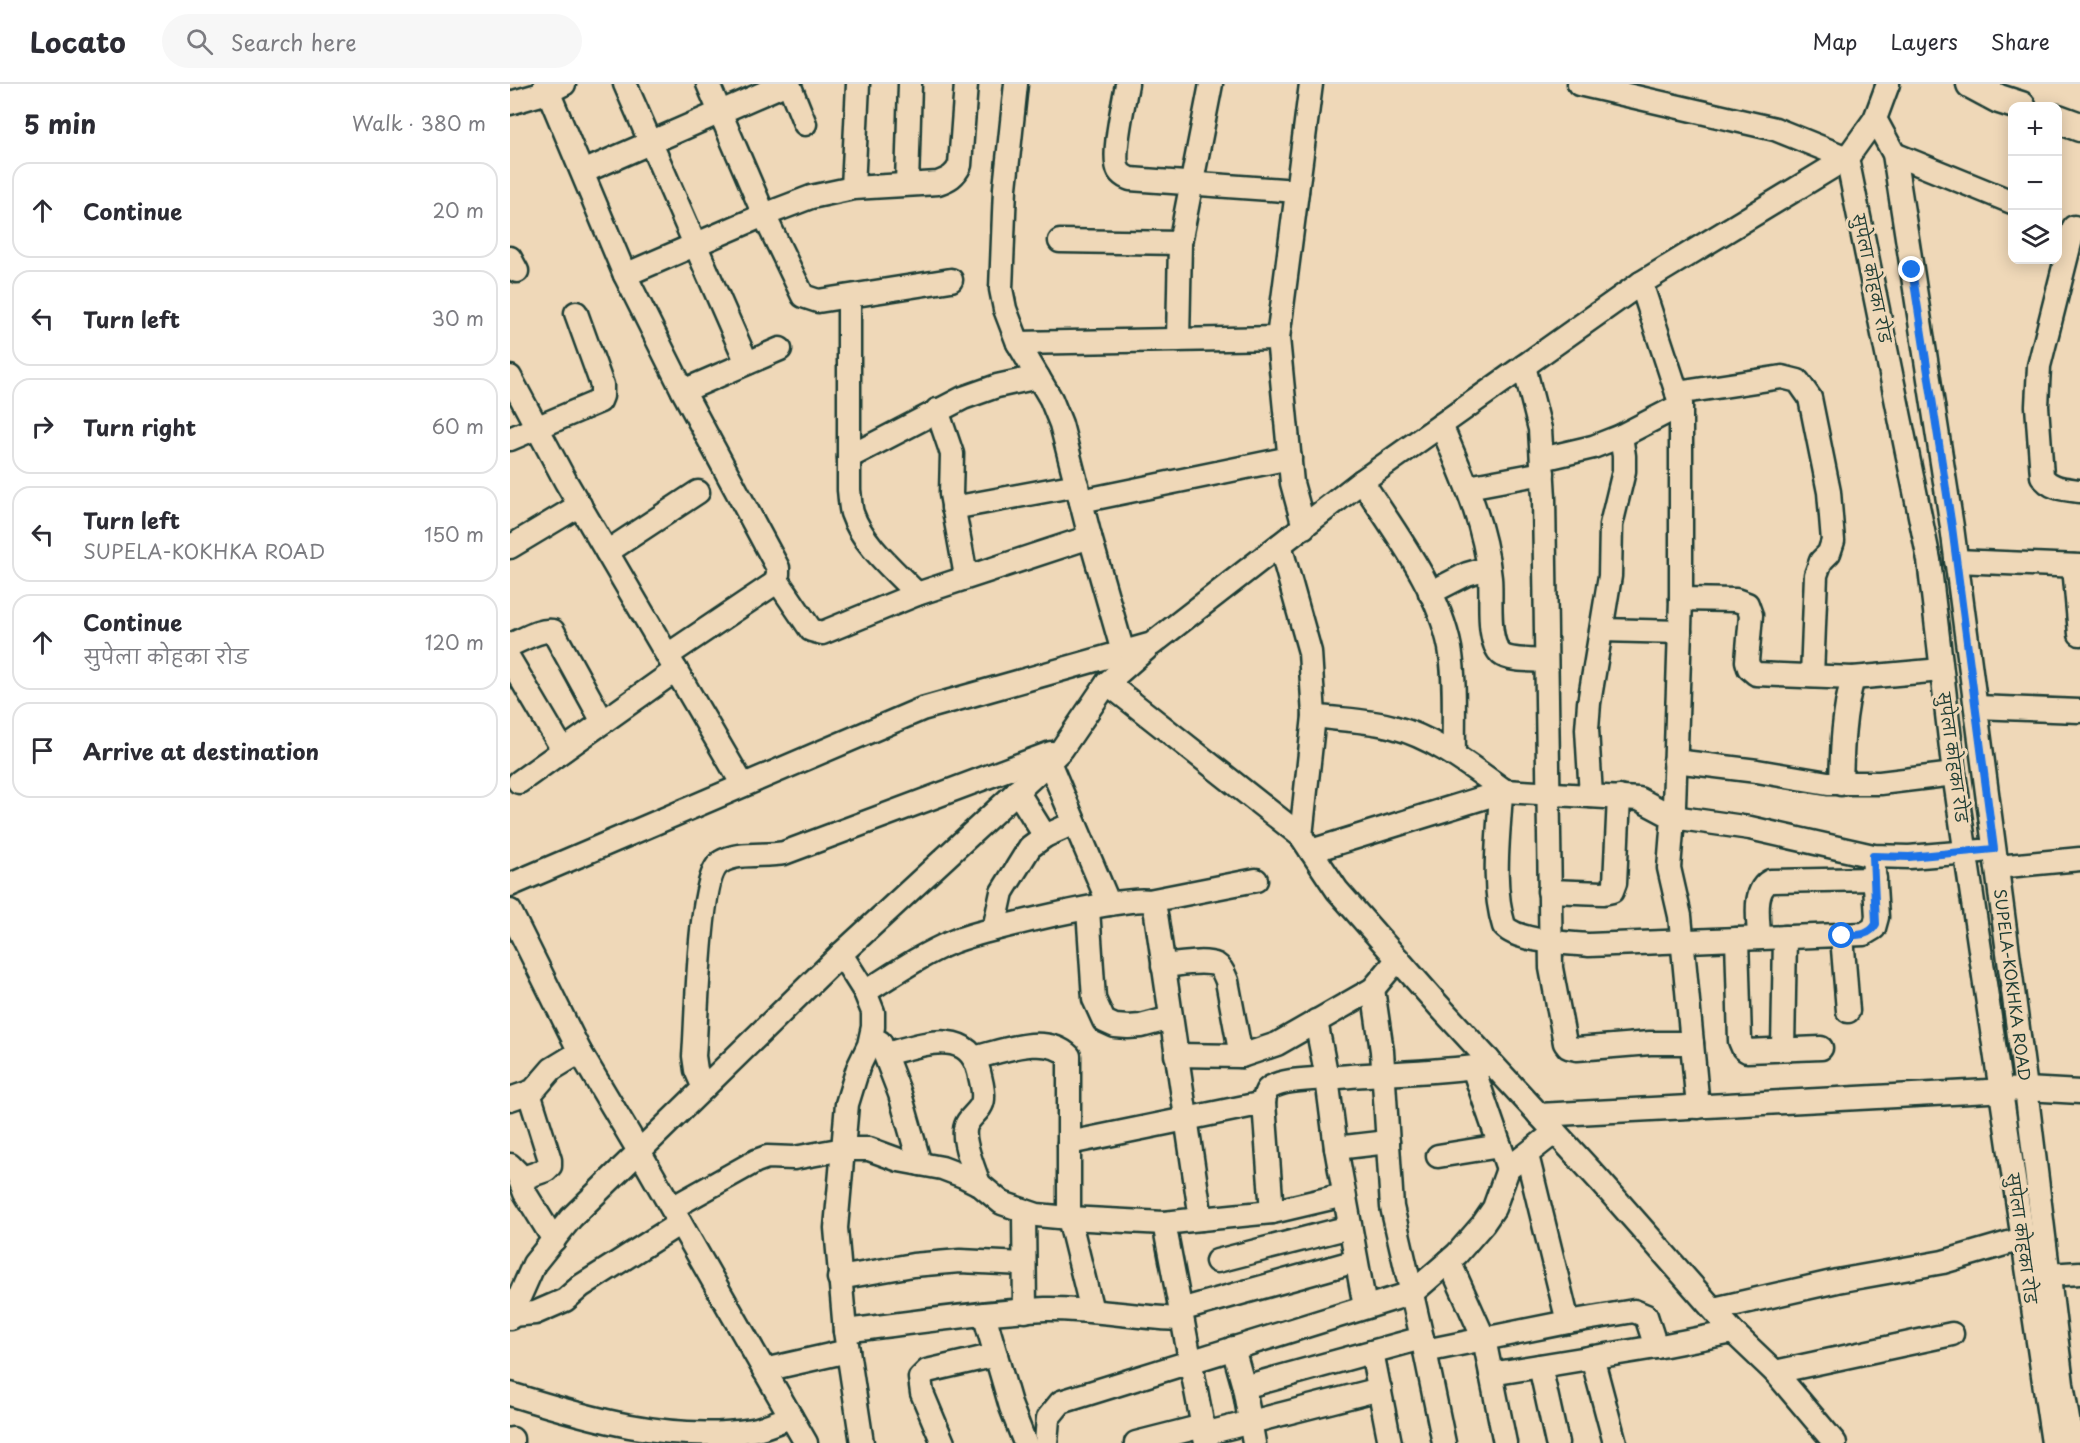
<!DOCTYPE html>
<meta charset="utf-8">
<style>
:root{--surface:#fff;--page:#f7f7f7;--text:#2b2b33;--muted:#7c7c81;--line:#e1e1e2}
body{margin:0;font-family:"Playpen Sans","Playpen Sans Deva",sans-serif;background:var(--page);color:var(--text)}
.controls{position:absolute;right:18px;top:18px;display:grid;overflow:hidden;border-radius:12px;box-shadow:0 3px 15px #0003}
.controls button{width:54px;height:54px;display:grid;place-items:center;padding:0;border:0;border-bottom:2px solid var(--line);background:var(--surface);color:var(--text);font:30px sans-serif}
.stop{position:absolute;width:18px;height:18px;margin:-14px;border:4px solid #1a73e8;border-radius:50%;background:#fff}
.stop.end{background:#1a73e8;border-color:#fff;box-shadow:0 2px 6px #0008}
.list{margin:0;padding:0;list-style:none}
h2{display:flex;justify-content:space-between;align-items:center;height:78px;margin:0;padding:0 24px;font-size:26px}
h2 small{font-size:20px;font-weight:400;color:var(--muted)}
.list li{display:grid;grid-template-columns:39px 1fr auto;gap:18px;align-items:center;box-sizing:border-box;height:96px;margin:0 12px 12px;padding:0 12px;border:2px solid var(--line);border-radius:18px}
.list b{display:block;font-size:22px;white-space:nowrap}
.list p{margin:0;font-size:20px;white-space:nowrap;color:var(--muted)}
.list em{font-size:20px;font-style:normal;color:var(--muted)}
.icon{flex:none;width:33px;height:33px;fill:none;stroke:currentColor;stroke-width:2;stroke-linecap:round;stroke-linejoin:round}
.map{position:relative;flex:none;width:1570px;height:1359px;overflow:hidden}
header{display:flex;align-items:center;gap:36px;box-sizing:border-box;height:84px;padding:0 30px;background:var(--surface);border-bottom:2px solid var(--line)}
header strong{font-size:28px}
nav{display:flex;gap:33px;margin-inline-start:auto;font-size:21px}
.search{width:420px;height:54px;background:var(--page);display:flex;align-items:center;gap:15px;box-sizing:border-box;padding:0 21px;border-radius:33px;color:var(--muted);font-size:22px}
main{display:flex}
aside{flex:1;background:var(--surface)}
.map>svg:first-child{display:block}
</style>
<header>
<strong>Locato</strong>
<div class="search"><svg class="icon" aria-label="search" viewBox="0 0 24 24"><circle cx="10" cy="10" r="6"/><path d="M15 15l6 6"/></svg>Search here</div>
<nav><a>Map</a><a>Layers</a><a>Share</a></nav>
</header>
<main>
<aside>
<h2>5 min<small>Walk · 380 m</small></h2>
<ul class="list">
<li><svg class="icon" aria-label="ahead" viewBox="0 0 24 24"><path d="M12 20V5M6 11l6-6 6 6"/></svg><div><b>Continue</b></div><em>20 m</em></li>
<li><svg class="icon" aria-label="left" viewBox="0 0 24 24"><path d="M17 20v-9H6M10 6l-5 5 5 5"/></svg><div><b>Turn left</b></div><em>30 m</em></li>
<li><svg class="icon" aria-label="right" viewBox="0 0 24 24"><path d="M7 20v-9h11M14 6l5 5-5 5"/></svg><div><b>Turn right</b></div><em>60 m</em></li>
<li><svg class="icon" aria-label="left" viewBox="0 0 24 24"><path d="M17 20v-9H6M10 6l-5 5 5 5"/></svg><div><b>Turn left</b><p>SUPELA-KOKHKA ROAD</p></div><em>150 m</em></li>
<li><svg class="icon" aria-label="ahead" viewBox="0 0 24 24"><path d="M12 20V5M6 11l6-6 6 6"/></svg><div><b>Continue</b><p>सुपेला कोहका रोड</p></div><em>120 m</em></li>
<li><svg class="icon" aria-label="arrive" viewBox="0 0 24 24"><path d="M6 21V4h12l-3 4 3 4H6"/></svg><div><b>Arrive at destination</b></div></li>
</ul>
</aside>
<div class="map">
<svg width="1570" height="1359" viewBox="0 0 1570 1359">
<rect width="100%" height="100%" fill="#efd8b8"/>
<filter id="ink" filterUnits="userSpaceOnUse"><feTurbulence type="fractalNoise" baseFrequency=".0167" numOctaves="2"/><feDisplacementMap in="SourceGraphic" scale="12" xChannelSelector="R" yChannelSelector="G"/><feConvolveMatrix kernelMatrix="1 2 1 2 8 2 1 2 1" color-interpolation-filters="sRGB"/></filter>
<g filter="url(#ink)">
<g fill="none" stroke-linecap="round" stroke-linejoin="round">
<g stroke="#1f3d34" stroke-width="27">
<g id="minor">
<path d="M35 0 115 191 173 307 268 484V490L265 499 158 571"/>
<path d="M115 0 237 279"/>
<path d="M198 0 254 131 293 212 308 217 441 196"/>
<path d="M279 0 295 40"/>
<path d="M506 0 495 104 491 205 495 225 508 259 541 315 551 340 580 453 613 568"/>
<path d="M617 0C614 18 601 73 609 87 612 92 616 93 620 95L787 107"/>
<path d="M1069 0 1265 45 1337 74"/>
<path d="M0 19 38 8 54 0"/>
<path id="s1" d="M1365 35 1384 70 1442 443 1516 1005 1552 1300 1562 1359"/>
<path d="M1384 70 1502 118"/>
<path d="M1337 74 1419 476 1444 690 1543 1359"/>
<path d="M73 88 275 0"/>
<path d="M397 100 400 0"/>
<path d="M343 104 348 0"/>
<path d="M1564 143 1529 282 1527 322 1532 392C1540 405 1555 405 1570 407"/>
<path d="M550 157 670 159"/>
<path d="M0 174 7 187"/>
<path d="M115 191 254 131 301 113 343 104 428 99C439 95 445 92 450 81L456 0"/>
<path d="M1131 199 1171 321V515L1164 722 1159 784 1170 832 1188 1023"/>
<path d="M339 214V406C340 413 340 422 342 429 353 461 384 486 407 510"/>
<path d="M668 256 670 159 701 0"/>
<path d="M508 259 768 254"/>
<path d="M1014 282 1030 345 1034 414 1041 884 1055 959 1058 963 1067 965 1140 959H1182"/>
<path d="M0 293 56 398 233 701"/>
<path d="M173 307 270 265"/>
<path d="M1167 309 1272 293 1288 297 1300 314 1319 408 1323 457 1319 469 1311 477 1306 491 1302 592"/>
<path d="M427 326 442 370 441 410 456 492"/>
<path d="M931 341C952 390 975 440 980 494 982 513 976 556 991 570 999 577 1025 576 1036 577"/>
<path d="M0 355 90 317 92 312V301L66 229"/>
<path d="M339 373 453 314 487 302 528 293"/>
<path d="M1032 375 1083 363 1111 352 1171 321"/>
<path d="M852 397C885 449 928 503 940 564 946 599 943 636 944 671"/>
<path d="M958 403 1033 389"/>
<path d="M571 417 780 374"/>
<path d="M443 424 567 401"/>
<path d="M794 443 782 399 768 254 801 0"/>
<path d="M770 461 800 568 804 632 791 752"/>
<path d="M0 463 70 421"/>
<path d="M97 468 188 408"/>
<path d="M1446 477 1570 482"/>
<path d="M1564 482 1570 550"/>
<path d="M267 496 301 546 312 549 407 510 580 453"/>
<path d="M920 509 957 490 978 484"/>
<path d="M1171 515 1226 516 1237 520 1241 531 1237 577 1239 584 1246 590 1343 594 1431 586"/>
<path d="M1092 546 1170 548"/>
<path d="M0 561C13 556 29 545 43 547L93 638"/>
<path d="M0 576 53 666"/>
<path d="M597 599 791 752 827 806 929 922 1091 1098 1223 1248 1265 1288 1325 1359"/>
<path d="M1466 623 1570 627"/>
<path d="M804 632C830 636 858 636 883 643 925 654 960 682 995 707"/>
<path d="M1165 677 1247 687 1318 699H1370L1444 690"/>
<path d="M539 678 599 820"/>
<path d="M9 698 166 586"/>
<path d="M1331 700C1332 664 1333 629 1343 594"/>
<path d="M507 707 535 752"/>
<path d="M991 708C989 751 981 800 994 842 1008 858 1057 859 1079 861L1354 850 1364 844 1367 833 1363 772"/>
<path d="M1081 712 1077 645 1079 619 1100 492 1101 441 1114 387V372L1111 352"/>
<path d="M801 767 995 707 1129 715 1163 733 1240 744 1363 772 1399 773 1471 767"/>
<path d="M1487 783 1570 775"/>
<path d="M0 801 412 625 642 560 852 397 1131 199 1337 74 1365 35 1378 0"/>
<path d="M1039 807 1093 809 1102 807 1105 799 1109 713"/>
<path d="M639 817 746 796"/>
<path d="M578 825 584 915 594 937 605 942 618 943 631 942 661 934"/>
<path d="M0 827 70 968 129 1067 296 1359"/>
<path d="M484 845 492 808 520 763 535 752 564 739"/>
<path d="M1332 852 1338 927"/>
<path d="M1249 854C1249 836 1242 807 1260 797L1365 795"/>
<path d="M1227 855 1230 957 1233 964 1237 967 1311 964"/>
<path d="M331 870 355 908 363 928V943L359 961 348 984 337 1020 326 1144 335 1247 352 1359"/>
<path d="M653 882C668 881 693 875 707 881 712 884 715 892 717 897L731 972"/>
<path d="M863 905 872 967 882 1123 915 1267 934 1359"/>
<path d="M806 937 817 994 826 1064 855 1223"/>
<path d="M370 958 390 1010 410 1080"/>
<path d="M1273 965 1275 853"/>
<path d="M375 970C408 962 458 941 469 988 471 997 474 1006 473 1015 472 1028 456 1033 455 1046 453 1060 464 1085 469 1100"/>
<path d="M666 971 731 972 767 960 863 905 888 875"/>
<path d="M464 974C492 967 536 949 559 972V1134L582 1227"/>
<path d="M963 984 998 1085"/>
<path d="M194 1004 186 986 184 972C187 940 188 791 211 778 229 767 254 773 274 769L541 669"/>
<path d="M0 1015 23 1007 42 985 70 968"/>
<path d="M1029 1031 1516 1005 1570 1008"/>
<path d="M559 1059 754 1019"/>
<path d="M826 1064 878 1058"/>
<path d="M1017 1071 1058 1238"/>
<path d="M928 1072 990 1062"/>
<path d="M0 1081 7 1088 15 1109 44 1156"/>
<path d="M10 1095 36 1086 40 1082V1076L19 1009"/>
<path d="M162 1124 246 1077 257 1073 284 1074 334 1065H359L389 1076 432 1084 453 1092 469 1100 492 1119 527 1131 559 1134 654 1139 691 1135 646 830 644 822 639 817C619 811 467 847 442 858 411 871 384 890 355 908"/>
<path d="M514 1128 515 1227"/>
<path d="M762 1128 754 1019C755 1012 755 1006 761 1003 777 995 798 996 816 994 868 989 920 989 973 982L978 975"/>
<path d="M691 1135 762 1128 834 1111"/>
<path d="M654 1139 696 1359"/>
<path d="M707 1177 840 1143"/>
<path d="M939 1177 974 1255 995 1359"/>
<path d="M1538 1191 1570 1189"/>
<path d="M329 1194 403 1181 450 1177 514 1180"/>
<path d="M1204 1225 1327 1197 1433 1178 1512 1155 1527 1153"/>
<path d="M670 1226 846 1177"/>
<path d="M474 1230 501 1323 515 1359"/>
<path d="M1 1231 25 1229 55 1216 71 1202 170 1139"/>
<path d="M0 1234 24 1180 61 1134 331 870 539 678 552 665 597 599 636 565"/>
<path d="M335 1247C402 1239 469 1228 535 1225 581 1224 626 1234 672 1235"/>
<path d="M723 1264 734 1303 744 1359"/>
<path d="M915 1267 1058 1238 1124 1227 1136 1232 1146 1263"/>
<path d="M862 1268 880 1359"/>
<path d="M1082 1273 1105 1359"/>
<path d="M1030 1282 1047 1359"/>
<path d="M254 1286 338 1267"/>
<path d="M1265 1288 1442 1250"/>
<path d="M981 1290 1146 1263 1223 1248"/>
<path d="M734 1303 912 1254"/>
<path d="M0 1310C77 1334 160 1359 242 1346 255 1344 268 1337 281 1333"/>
<path d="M694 1350 870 1305"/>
<path d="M2 1355V1359"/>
<path d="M433 1359 412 1309 410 1294 417 1287 486 1271"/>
<path d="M536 1359 538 1334 551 1318 902 1209 947 1170 973 1140 984 1124 998 1085 1045 1048"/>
<path d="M626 1359 693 1342"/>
</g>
</g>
<g stroke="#1f3d34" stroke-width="33">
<path id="major" d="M1461 0 1489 15 1511 22
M1548 35 1570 43"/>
</g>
<use href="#minor" stroke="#efd8b8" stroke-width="22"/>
<use href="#major" stroke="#efd8b8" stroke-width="28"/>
</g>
</g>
<g fill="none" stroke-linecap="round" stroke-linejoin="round" filter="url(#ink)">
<path stroke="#1a73e8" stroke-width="8" d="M1332 852C1345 851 1359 853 1366 840L1363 772 1399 773 1484 765 1442 443 1402 186"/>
</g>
<g text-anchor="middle" stroke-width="6" stroke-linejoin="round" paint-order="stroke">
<g font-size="16" fill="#1f3d34" stroke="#efd8b8">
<text transform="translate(1362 194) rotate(78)" y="6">सुपेला कोहका रोड</text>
<text transform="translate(1443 673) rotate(82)" y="6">सुपेला कोहका रोड</text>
<text dy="6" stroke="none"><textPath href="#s1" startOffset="879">SUPELA-KOKHKA ROAD</textPath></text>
<text transform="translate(1512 1154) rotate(82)" y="6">सुपेला कोहका रोड</text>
</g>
</g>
</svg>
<div class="controls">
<button>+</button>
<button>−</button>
<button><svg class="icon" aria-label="layers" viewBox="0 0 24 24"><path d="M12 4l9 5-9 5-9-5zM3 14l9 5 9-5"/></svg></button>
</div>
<div class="stop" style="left:1332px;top:852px"></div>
<div class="stop end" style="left:1402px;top:186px"></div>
</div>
</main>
